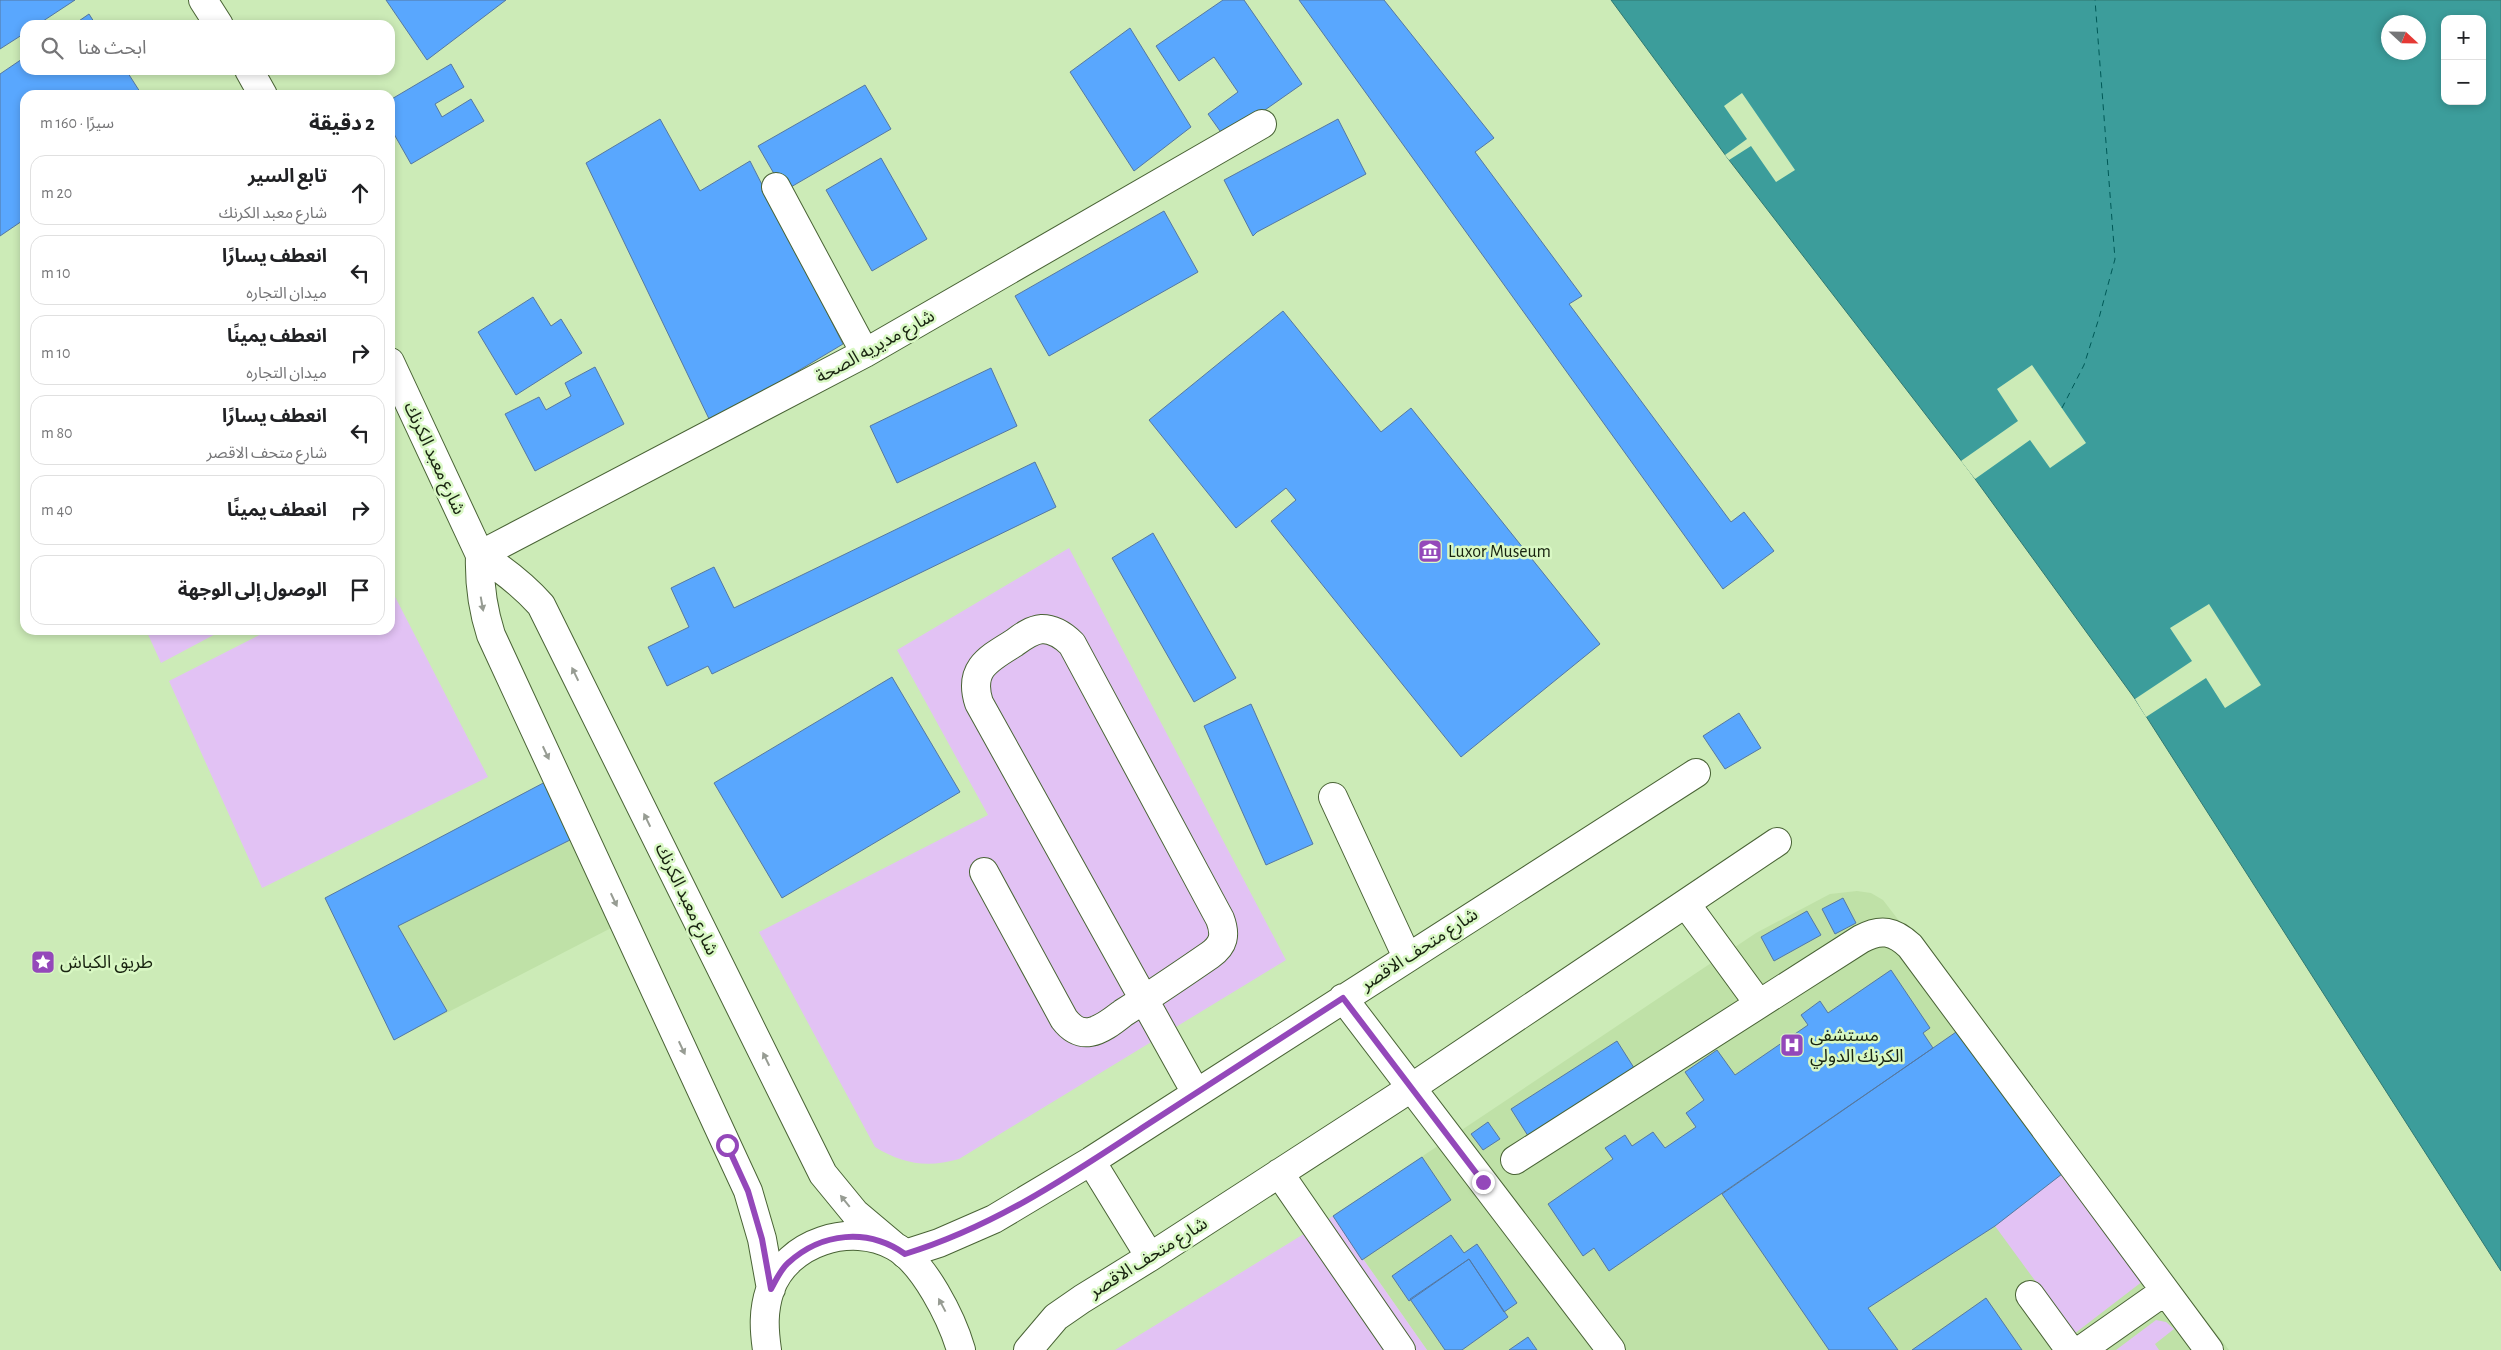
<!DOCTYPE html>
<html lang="ar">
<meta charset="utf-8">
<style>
:root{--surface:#fff;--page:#f6f6f6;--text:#202124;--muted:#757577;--line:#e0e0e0}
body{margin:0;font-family:"Alegreya Sans","Noto Sans Arabic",sans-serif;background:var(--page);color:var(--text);direction:rtl}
.controls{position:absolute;right:15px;top:15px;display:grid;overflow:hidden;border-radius:10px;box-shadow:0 2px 8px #0003}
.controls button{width:45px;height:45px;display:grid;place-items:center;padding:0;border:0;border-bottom:1px solid var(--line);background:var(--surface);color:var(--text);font:25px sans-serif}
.compass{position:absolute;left:2381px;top:15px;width:45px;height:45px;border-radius:50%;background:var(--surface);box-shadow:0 2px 8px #0003;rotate:112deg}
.stop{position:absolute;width:15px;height:15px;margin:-11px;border:4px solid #9448ba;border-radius:50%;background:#fff}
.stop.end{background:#9448ba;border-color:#fff;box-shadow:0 1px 5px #0008}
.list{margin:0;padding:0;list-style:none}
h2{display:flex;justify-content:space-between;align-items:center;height:65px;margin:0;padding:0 20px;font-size:21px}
h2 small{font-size:16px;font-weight:400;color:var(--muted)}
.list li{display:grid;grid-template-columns:32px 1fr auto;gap:15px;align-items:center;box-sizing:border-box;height:70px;margin:0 10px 10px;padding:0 10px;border:1px solid var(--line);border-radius:15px}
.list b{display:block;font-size:19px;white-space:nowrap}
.list p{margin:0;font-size:16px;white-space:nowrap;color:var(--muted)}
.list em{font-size:16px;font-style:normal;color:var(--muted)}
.icon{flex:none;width:28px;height:28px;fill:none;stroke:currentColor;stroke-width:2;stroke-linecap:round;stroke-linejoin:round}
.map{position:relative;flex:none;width:2501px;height:1350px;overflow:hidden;direction:ltr}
.search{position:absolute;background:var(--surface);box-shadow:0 2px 8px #0003;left:20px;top:20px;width:375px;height:55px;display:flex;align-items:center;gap:12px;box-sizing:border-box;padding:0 18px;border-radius:15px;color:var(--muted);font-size:19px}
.panel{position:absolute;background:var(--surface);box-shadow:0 2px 8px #0003;left:20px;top:90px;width:375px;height:545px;border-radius:15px;direction:rtl}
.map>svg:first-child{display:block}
</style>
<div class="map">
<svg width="2501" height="1350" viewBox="0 0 2501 1350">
<rect width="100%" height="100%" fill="#ccebb7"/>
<path fill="#bfe1a7" d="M549 780 613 927 394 1040 325 898Z
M1857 891 1871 893 1883 900 1893 913 2229 1350H1427L1333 1216 1756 933 1830 894Z"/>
<path fill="#e2c2f4" d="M1069 548 1286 960 959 1159C927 1168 903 1164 875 1147L759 932 988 815 897 650Z
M390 587 488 777 262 888 169 681 269 630H390Z
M146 630H223L161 663Z
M2062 1174 2143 1281 2074 1334 1995 1226Z
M1333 1216 1427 1350H1115Z
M2156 1320 2166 1322 2174 1329 2155 1344 2159 1350H2116Z"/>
<path fill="#3c9d9b" stroke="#317871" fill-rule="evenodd" d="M1611 0H2501V1271L2135 699 1970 472 1729 160ZM2445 19H2482V101H2445ZM2388 22H2418V52H2388Z"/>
<path fill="#ccebb7" d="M1742 93 1795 170 1776 182 1751 146 1729 160 1725 155 1747 139 1724 106Z
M2032 365 2086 443 2050 468 2030 440 1975 479 1961 461 2018 421 1997 389Z
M2209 604 2261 685 2225 708 2206 678 2146 717 2135 699 2192 661 2170 628Z"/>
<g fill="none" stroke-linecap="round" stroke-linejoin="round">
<path stroke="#005957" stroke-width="1" stroke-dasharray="6 5" stroke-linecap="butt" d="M2062 408 2084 365 2099 318 2115 259 2095 0"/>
</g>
<path fill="#59a7fe" stroke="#5578a1" d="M0 0H75L37 25H25V33L0 49Z
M386 0H506L427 60Z
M1223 0H1244L1302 84 1225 138 1208 114 1238 92 1214 57 1179 81 1156 46Z
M1299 0H1384L1494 138 1475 152 1582 296 1569 304 1731 522 1744 512 1774 551 1723 589Z
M89 14 96 25H73Z
M1130 28 1191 127 1134 171 1070 72Z
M25 57V70H126L142 95H25V219L0 236V74Z
M451 64 464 87 435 104 442 117 471 99 484 121 411 164 390 127V100Z
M865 85 891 129 784 191 758 146Z
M660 119 700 191 750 161 843 344 711 423 586 163Z
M1338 119 1366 174 1257 232 1253 236 1224 180Z
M881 158 927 239 872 271 826 190Z
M1164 211 1198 272 1049 356 1015 296Z
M533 297 551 326 561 319 582 353 516 395 478 332Z
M1283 311 1381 432 1411 408 1600 644 1461 757 1271 521 1296 500 1286 488 1236 528 1149 420Z
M595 367 624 424 535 471 505 414 539 397 546 410 571 396 565 383Z
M991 368 1017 426 897 483 870 426Z
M1035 462 1056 507 712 674 708 666 667 686 648 647 689 627 671 588 714 567 734 608Z
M1153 533 1236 678 1194 702 1112 558Z
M892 677 960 792 782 898 714 783Z
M1251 704 1313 844 1266 865 1204 726Z
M1739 713 1761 748 1725 769 1703 736Z
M549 780 576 837 398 926 447 1011 394 1040 325 898Z
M1843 898 1856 923 1835 934 1822 909Z
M1807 911 1821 935 1774 961 1761 937Z
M1891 970 1930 1028 1923 1033 1933 1048 1609 1271 1594 1248 1583 1256 1548 1204 1613 1159 1605 1148 1625 1135 1632 1146 1653 1132 1665 1148 1696 1127 1686 1113 1704 1100 1685 1072 1717 1050 1735 1075 1808 1025 1801 1015 1820 1001 1828 1013Z
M1959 1030 2062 1174 1995 1226 1868 1308 1898 1350H1829L1722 1194Z
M1617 1041 1636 1071 1530 1139 1511 1109Z
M1488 1122 1500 1139 1483 1150 1471 1134Z
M1422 1157 1451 1200 1362 1260 1333 1216Z
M1451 1235 1464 1253 1477 1244 1517 1303 1504 1312 1469 1259 1409 1301 1392 1276Z
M1469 1259 1508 1317 1462 1350H1445L1410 1299Z
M1986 1298 2022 1350H1912Z
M1528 1337 1537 1350H1509Z"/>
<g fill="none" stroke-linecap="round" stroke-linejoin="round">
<g stroke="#496335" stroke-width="30">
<path id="minor" d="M776 187 865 353
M480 555 865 353 1262 124
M1333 797 1407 957
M984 872 1064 1019C1070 1027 1079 1034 1090 1032 1102 1030 1114 1020 1123 1013 1153 994 1181 975 1210 955 1224 945 1226 935 1220 919L1072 644C1064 636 1054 629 1042 629 1031 630 1022 637 1014 643 988 659 968 669 979 703L1196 1093
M1686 904 1759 1004
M1343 998 1611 1350
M1515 1160 1861 939C1881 928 1894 931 1910 946L2209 1350
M1091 1161 1150 1257
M1279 1173 1401 1350
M905 1254 939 1243 994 1219 1091 1161 1696 773
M2030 1295 2070 1350
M1028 1350 1056 1317 1082 1299 1150 1257 1411 1088 1777 842
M2081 1350 2165 1291"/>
</g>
<g stroke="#496335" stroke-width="30">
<path id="major" d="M203 0 219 25
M249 70 263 95
M390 362 480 555C479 584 482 607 491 635L748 1191 762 1239 771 1289
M480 555C504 570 523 585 541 605L823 1174 855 1213 893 1245
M767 1350C764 1329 763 1311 770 1290 787 1242 851 1222 894 1246 924 1262 952 1319 961 1350"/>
</g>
<use href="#minor" stroke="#fff" stroke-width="28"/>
<use href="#major" stroke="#fff" stroke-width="28"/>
</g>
<defs><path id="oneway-solid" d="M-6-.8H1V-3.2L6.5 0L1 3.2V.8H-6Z" transform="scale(1.25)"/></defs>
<g fill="#979c93">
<use href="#oneway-solid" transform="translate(482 604) rotate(80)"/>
<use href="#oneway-solid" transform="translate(575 674) rotate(-116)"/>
<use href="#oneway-solid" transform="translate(546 753) rotate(65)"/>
<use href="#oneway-solid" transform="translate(647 820) rotate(-116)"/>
<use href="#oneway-solid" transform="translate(614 900) rotate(65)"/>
<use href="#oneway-solid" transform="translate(682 1048) rotate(65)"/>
<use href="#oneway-solid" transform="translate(766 1059) rotate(-116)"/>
<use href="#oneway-solid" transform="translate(845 1201) rotate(-129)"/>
<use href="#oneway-solid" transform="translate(942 1305) rotate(-118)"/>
</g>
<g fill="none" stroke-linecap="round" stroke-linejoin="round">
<path stroke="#9448ba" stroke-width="6" d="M727 1145 748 1191 762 1239 771 1289C776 1280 781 1269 788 1263 822 1232 868 1228 905 1254 993 1227 1066 1178 1142 1128 1209 1085 1276 1041 1343 998L1483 1182"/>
</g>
<defs>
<g id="museum-square" transform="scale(1.25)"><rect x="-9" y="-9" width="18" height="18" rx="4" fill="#9448ba" stroke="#d9f8c4"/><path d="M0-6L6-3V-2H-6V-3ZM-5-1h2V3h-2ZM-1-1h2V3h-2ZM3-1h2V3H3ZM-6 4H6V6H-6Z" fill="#fff"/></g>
<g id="sight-square" transform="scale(1.25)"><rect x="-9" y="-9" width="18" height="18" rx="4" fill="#9448ba" stroke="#d9f8c4"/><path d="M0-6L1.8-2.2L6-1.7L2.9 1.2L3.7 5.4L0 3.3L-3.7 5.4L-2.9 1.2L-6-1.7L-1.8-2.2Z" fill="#fff"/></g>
<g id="hospital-square" transform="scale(1.25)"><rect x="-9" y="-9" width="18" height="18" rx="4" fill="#9448ba" stroke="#d9f8c4"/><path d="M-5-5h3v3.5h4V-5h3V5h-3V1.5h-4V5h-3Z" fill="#fff"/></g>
</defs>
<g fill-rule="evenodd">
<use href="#museum-square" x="1430" y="551"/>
<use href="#sight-square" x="43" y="962"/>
<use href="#hospital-square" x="1792" y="1045"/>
</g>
<g text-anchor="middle" stroke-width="5" stroke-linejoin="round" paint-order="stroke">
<g font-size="18" fill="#182310" stroke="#d9f8c4">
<text transform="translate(875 346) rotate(-29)" y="6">شارع مديريه الصحة</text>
<text transform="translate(435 458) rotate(65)" y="6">شارع معبد الكرنك</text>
<text transform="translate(687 899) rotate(64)" y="6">شارع معبد الكرنك</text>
<text transform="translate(1419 949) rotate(-33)" y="6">شارع متحف الاقصر</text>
<text transform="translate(1148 1257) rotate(-32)" y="6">شارع متحف الاقصر</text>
</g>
<g font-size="18" fill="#182310" stroke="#d9f8c4" text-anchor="start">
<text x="1448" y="557">Luxor Museum</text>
<text x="60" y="968">طريق الكباش</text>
<text x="1810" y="1041">مستشفى<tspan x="1810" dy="21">الكرنك الدولي</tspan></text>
</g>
</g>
</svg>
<div class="controls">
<button>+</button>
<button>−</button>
</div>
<svg class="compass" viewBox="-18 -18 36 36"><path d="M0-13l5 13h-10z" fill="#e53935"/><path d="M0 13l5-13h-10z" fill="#757577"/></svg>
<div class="stop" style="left:727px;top:1145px"></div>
<div class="stop end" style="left:1483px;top:1182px"></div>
<div class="search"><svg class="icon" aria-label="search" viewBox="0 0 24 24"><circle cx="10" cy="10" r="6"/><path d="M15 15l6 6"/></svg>ابحث هنا</div>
<section class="panel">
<h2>2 دقيقة<small>سيرًا · 160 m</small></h2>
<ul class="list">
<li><svg class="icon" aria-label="ahead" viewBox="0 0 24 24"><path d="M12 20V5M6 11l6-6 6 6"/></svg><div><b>تابع السير</b><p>شارع معبد الكرنك</p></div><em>20 m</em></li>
<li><svg class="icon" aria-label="left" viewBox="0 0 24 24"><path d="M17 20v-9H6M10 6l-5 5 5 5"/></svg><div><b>انعطف يسارًا</b><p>ميدان التجاره</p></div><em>10 m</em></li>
<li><svg class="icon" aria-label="right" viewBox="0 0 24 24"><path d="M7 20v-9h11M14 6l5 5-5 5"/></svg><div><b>انعطف يمينًا</b><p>ميدان التجاره</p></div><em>10 m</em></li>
<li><svg class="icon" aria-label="left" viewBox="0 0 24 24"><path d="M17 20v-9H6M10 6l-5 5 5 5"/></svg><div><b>انعطف يسارًا</b><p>شارع متحف الاقصر</p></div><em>80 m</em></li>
<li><svg class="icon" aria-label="right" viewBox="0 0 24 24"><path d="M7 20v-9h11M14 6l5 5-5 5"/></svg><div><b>انعطف يمينًا</b></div><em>40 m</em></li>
<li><svg class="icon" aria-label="arrive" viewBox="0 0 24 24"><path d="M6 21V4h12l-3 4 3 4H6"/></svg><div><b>الوصول إلى الوجهة</b></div></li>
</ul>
</section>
</div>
